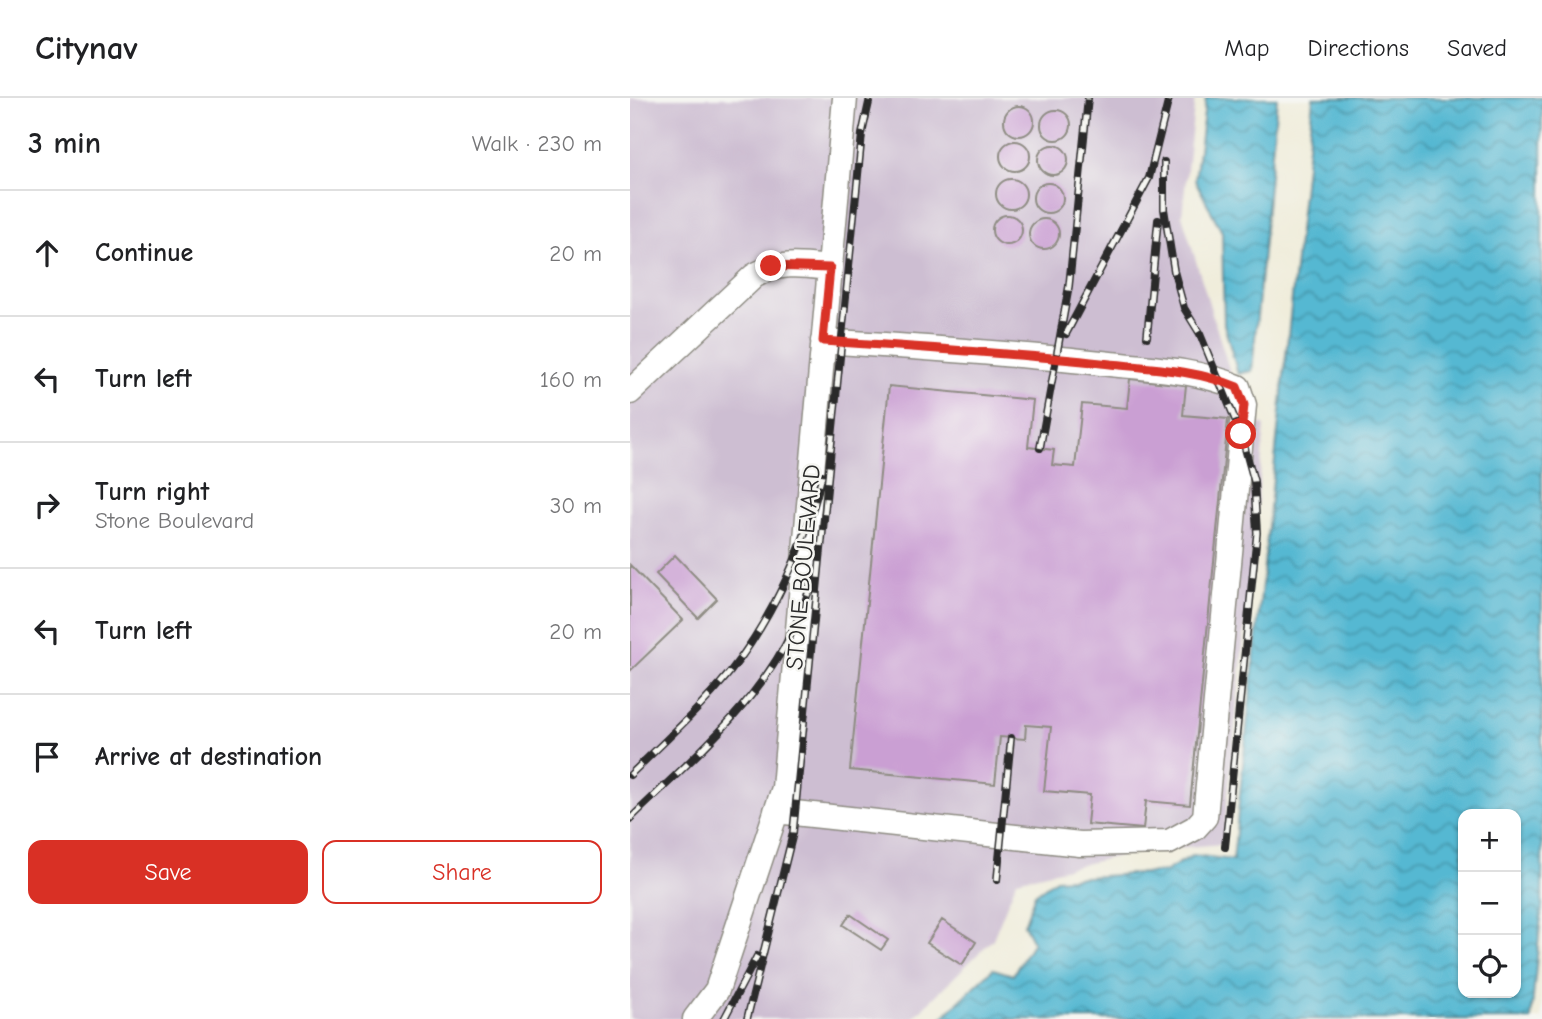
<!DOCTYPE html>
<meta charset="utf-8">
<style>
:root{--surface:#fff;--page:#f6f6f6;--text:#202124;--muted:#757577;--line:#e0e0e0;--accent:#d93025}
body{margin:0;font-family:"Comic Neue",sans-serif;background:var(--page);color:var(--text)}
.controls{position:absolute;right:21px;bottom:21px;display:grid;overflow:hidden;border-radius:14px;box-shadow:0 2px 5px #0004}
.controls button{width:63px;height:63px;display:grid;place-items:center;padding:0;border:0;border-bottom:2px solid var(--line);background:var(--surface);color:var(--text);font:35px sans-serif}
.stop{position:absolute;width:21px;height:21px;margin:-16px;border:5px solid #d93025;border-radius:50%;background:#fff}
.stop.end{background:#d93025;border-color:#fff;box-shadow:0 2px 7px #0008}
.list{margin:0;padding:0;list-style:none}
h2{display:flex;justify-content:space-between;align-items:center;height:91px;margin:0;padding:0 28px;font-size:30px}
h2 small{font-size:23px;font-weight:400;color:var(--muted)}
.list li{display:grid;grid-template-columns:46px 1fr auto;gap:21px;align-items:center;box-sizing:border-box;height:126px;padding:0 28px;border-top:2px solid var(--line)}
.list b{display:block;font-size:26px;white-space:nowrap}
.list p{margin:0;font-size:23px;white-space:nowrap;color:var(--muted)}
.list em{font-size:23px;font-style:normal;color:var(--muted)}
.actions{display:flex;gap:14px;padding:21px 28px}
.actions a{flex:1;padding:16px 0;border:2px solid var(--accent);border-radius:14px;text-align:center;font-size:24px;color:var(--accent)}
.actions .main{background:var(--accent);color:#fff}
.icon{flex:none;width:38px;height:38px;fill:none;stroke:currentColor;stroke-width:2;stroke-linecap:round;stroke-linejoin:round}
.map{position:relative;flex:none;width:912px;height:921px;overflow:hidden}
header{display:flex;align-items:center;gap:42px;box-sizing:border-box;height:98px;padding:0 35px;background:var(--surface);border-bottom:2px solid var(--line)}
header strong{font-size:33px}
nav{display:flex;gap:38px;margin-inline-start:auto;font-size:24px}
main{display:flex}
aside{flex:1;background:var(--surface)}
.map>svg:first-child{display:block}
</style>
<header>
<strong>Citynav</strong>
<nav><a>Map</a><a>Directions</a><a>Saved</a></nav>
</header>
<main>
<aside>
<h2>3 min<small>Walk · 230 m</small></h2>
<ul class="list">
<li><svg class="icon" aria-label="ahead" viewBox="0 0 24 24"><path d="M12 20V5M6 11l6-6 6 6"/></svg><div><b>Continue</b></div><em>20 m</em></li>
<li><svg class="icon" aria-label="left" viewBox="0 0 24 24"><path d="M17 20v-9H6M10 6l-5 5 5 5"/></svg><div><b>Turn left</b></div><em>160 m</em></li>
<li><svg class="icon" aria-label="right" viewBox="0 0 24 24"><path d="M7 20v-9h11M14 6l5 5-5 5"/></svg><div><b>Turn right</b><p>Stone Boulevard</p></div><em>30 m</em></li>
<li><svg class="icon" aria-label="left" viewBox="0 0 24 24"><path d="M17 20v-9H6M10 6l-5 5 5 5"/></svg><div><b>Turn left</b></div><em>20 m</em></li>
<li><svg class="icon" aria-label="arrive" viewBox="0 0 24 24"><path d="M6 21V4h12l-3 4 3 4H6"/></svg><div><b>Arrive at destination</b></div></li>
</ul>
<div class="actions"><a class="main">Save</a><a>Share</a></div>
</aside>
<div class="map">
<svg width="912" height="921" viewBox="0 0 912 921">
<defs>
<pattern id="water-waves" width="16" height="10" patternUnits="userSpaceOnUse" patternTransform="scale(1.75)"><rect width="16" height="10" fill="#54b8d2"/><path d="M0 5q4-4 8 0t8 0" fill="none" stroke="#4696ab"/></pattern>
</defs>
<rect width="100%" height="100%" fill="#f6f6f2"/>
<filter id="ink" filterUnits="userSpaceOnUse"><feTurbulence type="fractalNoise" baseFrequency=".0143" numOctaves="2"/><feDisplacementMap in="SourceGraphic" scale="14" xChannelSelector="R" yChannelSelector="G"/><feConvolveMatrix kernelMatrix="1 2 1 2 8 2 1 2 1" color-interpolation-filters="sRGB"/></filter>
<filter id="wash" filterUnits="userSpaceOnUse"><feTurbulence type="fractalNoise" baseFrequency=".00686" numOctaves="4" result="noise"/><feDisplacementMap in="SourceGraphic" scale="28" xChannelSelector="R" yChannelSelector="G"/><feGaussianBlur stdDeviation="1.57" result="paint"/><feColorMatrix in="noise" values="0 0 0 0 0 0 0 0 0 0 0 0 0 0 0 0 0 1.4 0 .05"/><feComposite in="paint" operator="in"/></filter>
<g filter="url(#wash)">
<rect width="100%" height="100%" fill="#f0eddb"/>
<path fill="#cdbed2" d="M0 0H565L552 117 614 320 635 328 593 746 509 753 387 782 363 841 282 921H0Z"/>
<path fill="url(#water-waves)" stroke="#40727e" stroke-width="2" fill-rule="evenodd" d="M576 0H647L622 273 608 276 594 226 592 134 565 82Z
M683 0H912V807L901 921H311L363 871 383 877 403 844 394 827 405 796 426 781 534 774 563 757 603 762ZM833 716H886V895H833Z"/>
<g id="blocks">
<path fill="#ca9fd3" d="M374 23a15 15 0 1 1 30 0a15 15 0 1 1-30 0Z
M411 27a15 15 0 1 1 30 0a15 15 0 1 1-30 0Z
M370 58a15 15 0 1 1 30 0a15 15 0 1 1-30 0Z
M408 62a15 15 0 1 1 30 0a15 15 0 1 1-30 0Z
M366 96a15 15 0 1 1 30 0a15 15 0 1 1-30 0Z
M403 100a15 15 0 1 1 30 0a15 15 0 1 1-30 0Z
M362 132a15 15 0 1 1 30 0a15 15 0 1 1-30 0Z
M399 136a15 15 0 1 1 30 0a15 15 0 1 1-30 0Z
M500 281 556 287 553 317 598 321 560 707 516 703 513 731 457 726 460 697 414 693 421 629 396 627 395 641 370 639 365 686 220 672 259 288 403 302 398 349 424 352 422 367 445 369 452 306 497 310Z
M45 457 87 501 68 520 26 476Z
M0 467 53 522 0 573Z
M220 816 258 842 251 852 213 827Z
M312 822 346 844 332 867 297 845Z"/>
</g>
</g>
<g filter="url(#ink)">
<use href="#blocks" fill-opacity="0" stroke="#8e8c83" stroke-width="2"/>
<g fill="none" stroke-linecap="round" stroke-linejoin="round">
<g stroke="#8e8c83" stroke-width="27">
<path id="minor" d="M0 294 124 178C149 163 172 167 200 170
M146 713 450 746 539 744 565 730 575 719 614 307 608 289C565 271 516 270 471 265 379 255 286 249 193 243
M65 921 87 892 154 690 215 0"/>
</g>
<use href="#minor" stroke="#fff" stroke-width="24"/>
<g stroke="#2b2b2b" stroke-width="8">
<path id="rail" d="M534 64V111L544 173 554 210 570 236 611 336 624 383 627 435 595 749
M436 236 519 80 539 0
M517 239 528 122
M410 350 439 188 458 0
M0 677C34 644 70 611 100 574 144 518 176 446 192 377
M0 721C73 650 157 582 183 478
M367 782 381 640
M94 921 127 858
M117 921 163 735 232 36 240 0"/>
</g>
<use href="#rail" stroke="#f6f6f2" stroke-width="5" stroke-dasharray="16" stroke-linecap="butt"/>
</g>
</g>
<g fill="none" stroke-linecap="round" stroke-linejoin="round" filter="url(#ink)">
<path stroke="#d93025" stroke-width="9" d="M141 168 200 170 193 243C286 249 379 255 471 265 516 270 565 271 607 289L614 307 611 336"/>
</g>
<g text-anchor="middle" stroke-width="5" stroke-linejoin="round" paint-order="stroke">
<g font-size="24" fill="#2b2b2b" stroke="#f6f6f2">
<text transform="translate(173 469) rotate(-85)" y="8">STONE BOULEVARD</text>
</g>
</g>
</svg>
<div class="controls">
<button>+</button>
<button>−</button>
<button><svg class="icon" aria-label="locate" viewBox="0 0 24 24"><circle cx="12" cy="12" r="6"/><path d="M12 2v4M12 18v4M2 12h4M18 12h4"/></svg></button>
</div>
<div class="stop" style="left:611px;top:336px"></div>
<div class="stop end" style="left:141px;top:168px"></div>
</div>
</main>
